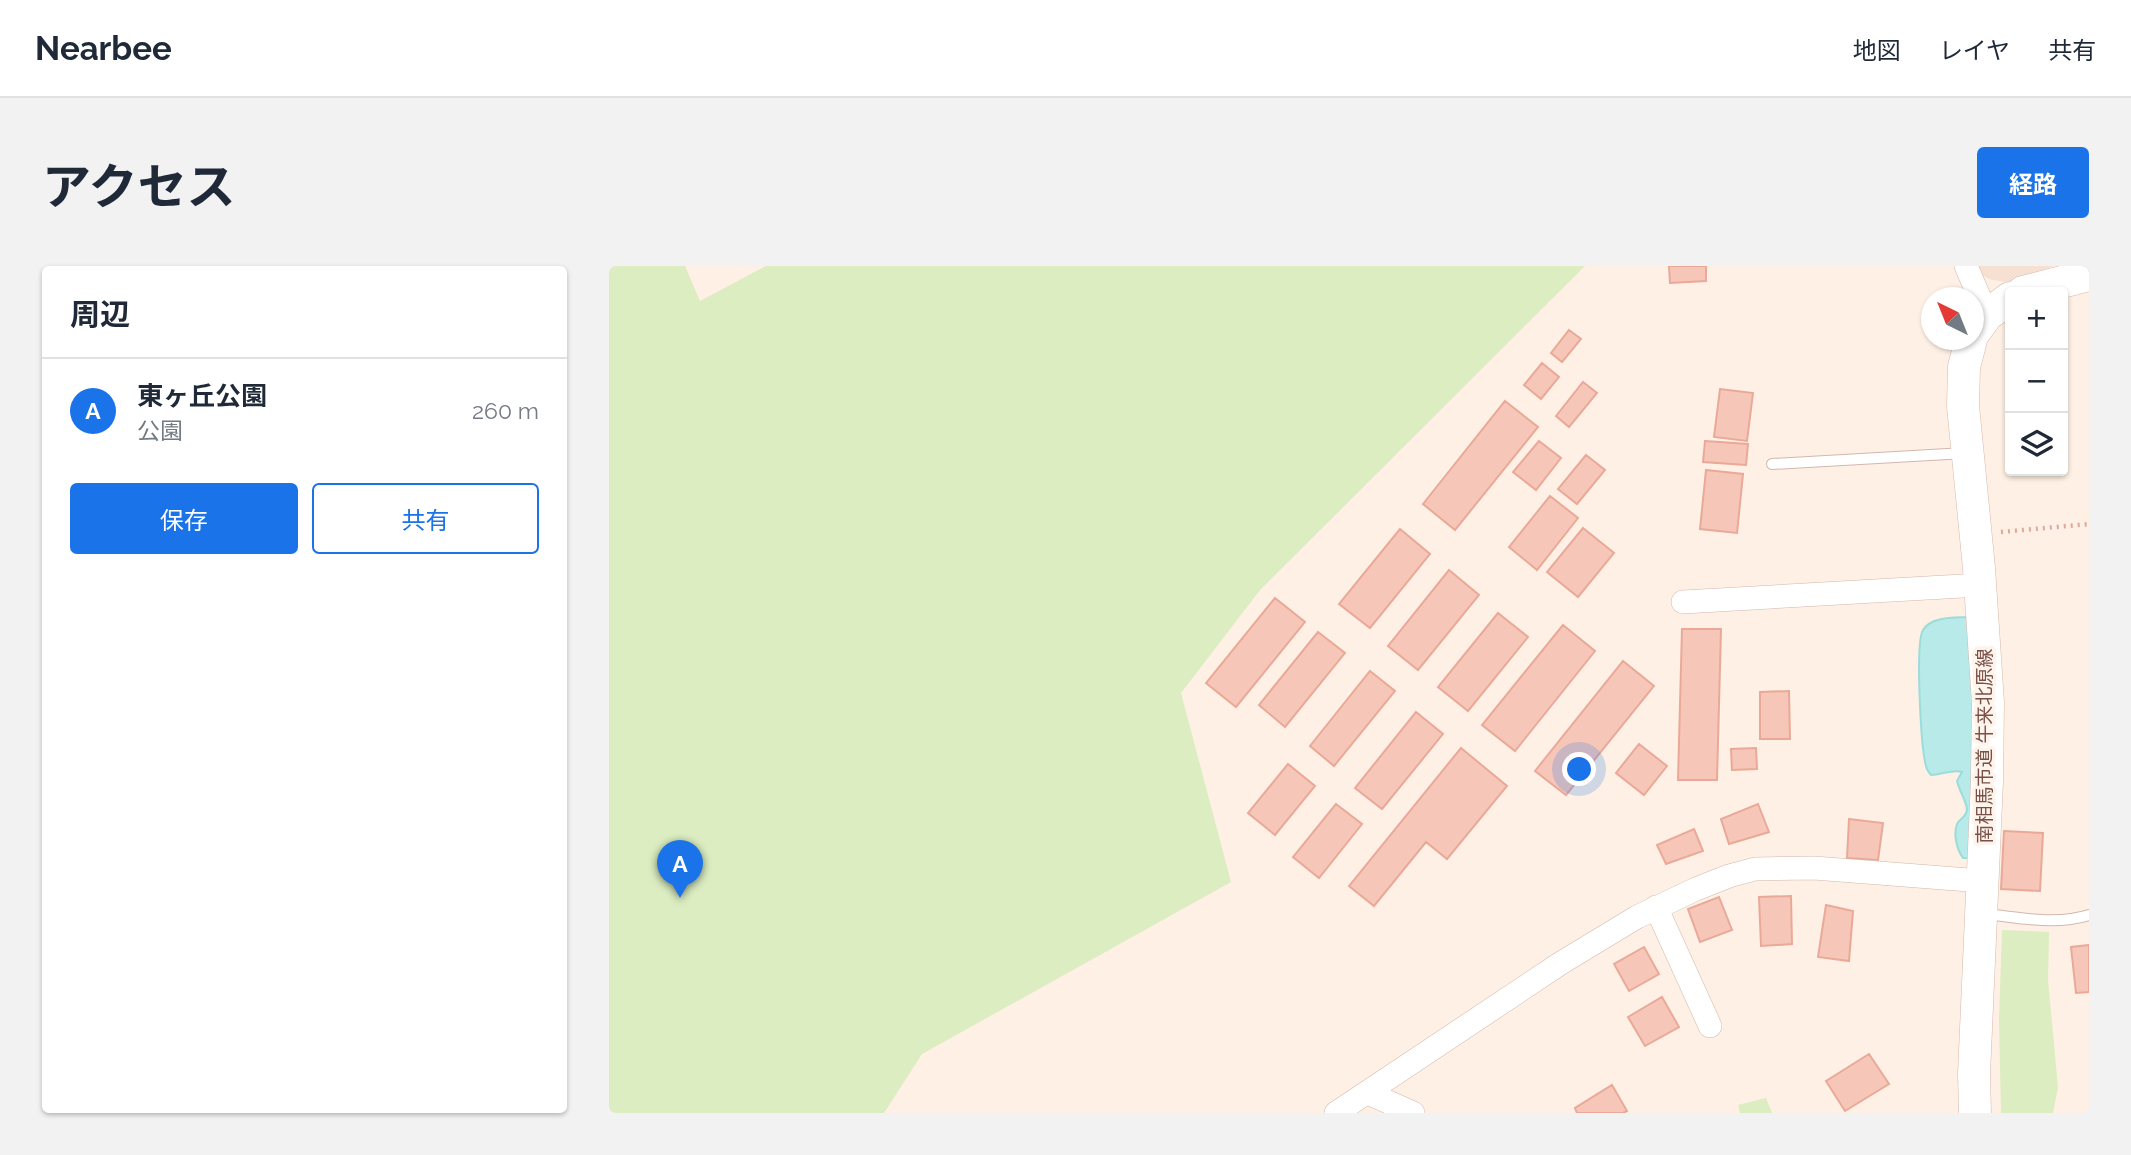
<!DOCTYPE html>
<html lang="ja">
<meta charset="utf-8">
<style>
:root{--surface:#fff;--page:#f2f2f3;--text:#1f2937;--muted:#747a83;--line:#e0e1e3;--accent:#1a73e8}
body{margin:0;font-family:Raleway,"Noto Sans JP",sans-serif;background:var(--page);color:var(--text)}
.controls{position:absolute;right:21px;top:21px;display:grid;overflow:hidden;border-radius:7px;box-shadow:0 2px 5px #0004}
.controls button{width:63px;height:63px;display:grid;place-items:center;padding:0;border:0;border-bottom:2px solid var(--line);background:var(--surface);color:var(--text);font:35px sans-serif}
.compass{position:absolute;left:1312px;top:21px;width:63px;height:63px;border-radius:50%;background:var(--surface);box-shadow:0 2px 5px #0004;rotate:317deg}
.you{position:absolute;left:971px;top:504px;width:24px;height:24px;margin:-18px;border:5px solid #fff;border-radius:50%;background:#1a73e8;box-shadow:0 0 0 10px #1a73e833}
.badge{display:grid;place-items:center;width:46px;height:46px;border-radius:50%;background:var(--accent);color:#fff;font-size:23px;font-weight:700}
.pin{position:absolute;translate:-50% -58px;filter:drop-shadow(0 2px 4px #0008)}
.pin::after{content:'';position:absolute;top:37px;width:24px;height:21px;background:inherit;clip-path:polygon(0 0,100% 0,50% 100%)}
.list{margin:0;padding:0;list-style:none}
h2{display:flex;justify-content:space-between;align-items:center;height:91px;margin:0;padding:0 28px;font-size:30px}
h2 small{font-size:23px;font-weight:400;color:var(--muted)}
.list li{display:grid;grid-template-columns:46px 1fr auto;gap:21px;align-items:center;box-sizing:border-box;height:105px;padding:0 28px;border-top:2px solid var(--line)}
.list b{display:block;font-size:26px;white-space:nowrap}
.list p{margin:0;font-size:23px;white-space:nowrap;color:var(--muted)}
.list em{font-size:23px;font-style:normal;color:var(--muted)}
.actions{display:flex;gap:14px;padding:21px 28px}
.actions a{flex:1;padding:16px 0;border:2px solid var(--accent);border-radius:7px;text-align:center;font-size:24px;color:var(--accent)}
.actions .main{background:var(--accent);color:#fff}
.icon{flex:none;width:38px;height:38px;fill:none;stroke:currentColor;stroke-width:2;stroke-linecap:round;stroke-linejoin:round}
.map{position:relative;flex:none;width:1480px;height:847px;overflow:hidden;border-radius:7px}
header{display:flex;align-items:center;gap:42px;box-sizing:border-box;height:98px;padding:0 35px;background:var(--surface);border-bottom:2px solid var(--line)}
header strong{font-size:33px}
nav{display:flex;gap:38px;margin-inline-start:auto;font-size:24px}
.intro{display:flex;align-items:center;justify-content:space-between;box-sizing:border-box;height:168px;padding:0 42px}
h1{margin:0;font-size:49px}
.button{padding:18px 32px;border-radius:7px;background:var(--accent);color:#fff;font-size:24px;font-weight:700}
main{display:flex;gap:42px;padding:0 42px}
aside{flex:1;background:var(--surface);border-radius:7px;box-shadow:0 2px 5px #0004}
.map>svg:first-child{display:block}
</style>
<header>
<strong>Nearbee</strong>
<nav><a>地図</a><a>レイヤ</a><a>共有</a></nav>
</header>
<div class="intro"><h1>アクセス</h1><a class="button">経路</a></div>
<main>
<aside>
<h2>周辺<small></small></h2>
<ul class="list">
<li><span class="badge">A</span><div><b>東ヶ丘公園</b><p>公園</p></div><em>260 m</em></li>
</ul>
<div class="actions"><a class="main">保存</a><a>共有</a></div>
</aside>
<div class="map">
<svg width="1480" height="847" viewBox="0 0 1480 847">
<rect width="100%" height="100%" fill="#fef0e4"/>
<path fill="#f6e0d2" d="M1370 0H1445L1398 16 1383 14 1372 9Z"/>
<path fill="#dbedc1" d="M0 0H76L91 35 157 0H976L651 324 572 427 622 616 313 788 275 847H0Z
M1393 664 1440 666 1439 714 1449 821 1444 847H1392L1390 754Z
M1157 832 1163 847H1131L1129 839Z"/>
<path fill="#b7eae8" stroke="#9cdcdb" stroke-width="2" d="M1360 351 1365 449 1361 592H1354C1348 584 1344 568 1348 558 1351 552 1358 551 1358 543 1357 535 1350 524 1348 515L1353 506C1344 503 1332 509 1322 509 1319 505 1318 505 1317 500 1312 482 1306 377 1314 364 1322 350 1346 352 1360 351Z"/>
<path fill="#f6c7b9" stroke="#eaa998" stroke-width="2" d="M1060 0H1097V15L1061 17Z
M960 64 972 73 953 96 942 87Z
M933 97 950 111 932 133 915 119Z
M974 116 988 127 960 161 947 150Z
M1111 123 1144 127 1138 175 1105 171Z
M896 135 929 161 846 264 814 238Z
M930 175 952 192 927 224 904 206Z
M1096 175 1139 178 1137 199 1094 196Z
M977 189 996 204 968 238 949 223Z
M1097 204 1134 208 1128 267 1091 263Z
M941 230 969 252 928 304 900 281Z
M974 262 1005 287 969 331 938 306Z
M791 263 821 288 761 362 730 338Z
M840 304 870 329 809 404 779 380Z
M666 332 696 356 627 441 597 417Z
M889 347 919 371 859 445 829 421Z
M954 359 986 385 906 485 873 459Z
M1073 363H1112L1108 514H1069Z
M709 366 736 387 676 461 650 439Z
M1014 395 1045 420 957 529 926 505Z
M761 405 786 425 725 500 701 480Z
M1180 425 1181 473H1151V426Z
M807 446 834 468 773 543 746 522Z
M1030 478 1058 500 1035 529 1007 507Z
M852 482 898 520 838 593 817 576 765 640 740 620Z
M1147 482 1148 503 1123 504 1122 483Z
M679 498 706 520 666 569 639 547Z
M727 538 753 558 710 612 684 591Z
M1149 538 1160 566 1120 578 1112 553Z
M1240 553 1274 557 1269 594 1238 592Z
M1085 563 1094 585 1057 598 1048 579Z
M1395 565 1434 567 1431 625 1392 623Z
M1182 630 1183 678 1152 680 1150 631Z
M1110 631 1123 664 1091 676 1079 643Z
M1217 639 1244 645 1240 695 1209 691Z
M1480 679V726L1467 727 1462 681Z
M1035 681 1050 708 1020 725 1005 698Z
M1053 731 1070 761 1036 780 1019 751Z
M1260 788 1280 818 1236 845 1217 815Z
M1003 819 1018 845 1014 847H968L966 842Z"/>
<g fill="none" stroke-linecap="round" stroke-linejoin="round">
<g stroke="#d3b7ac" stroke-width="12">
<path id="lane" d="M1163 198 1356 187
M1375 648C1410 651 1446 660 1480 649"/>
</g>
<g stroke="#d3b7ac" stroke-width="24">
<path id="street" d="M1357 0 1378 49
M1074 336 1371 319
M1047 641 1101 760
M759 827 804 847
M727 847 952 697 1028 651 1087 623 1120 610 1146 603 1205 602 1373 615"/>
</g>
<g stroke="#d9b7ab" stroke-width="33">
<path id="secondary" d="M1414 26 1480 9
M1364 68 1378 49 1401 32
M1362 74 1355 101 1354 140 1370 302 1379 437 1378 515 1365 808 1366 847"/>
</g>
<path stroke="#dbaa9c" stroke-width="4.5" stroke-dasharray="2 5" stroke-linecap="butt" d="M1392 266 1480 258"/>
<use href="#lane" stroke="#fff" stroke-width="10"/>
<use href="#street" stroke="#fff" stroke-width="23"/>
<use href="#secondary" stroke="#fff" stroke-width="32"/>
</g>
<g text-anchor="middle" stroke-width="7" stroke-linejoin="round" paint-order="stroke">
<g font-size="19" fill="#795047" stroke="#fff4ec">
<text transform="translate(1375 480) rotate(-90)" y="7">南相馬市道 牛来北原線</text>
</g>
</g>
</svg>
<div class="controls">
<button>+</button>
<button>−</button>
<button><svg class="icon" aria-label="layers" viewBox="0 0 24 24"><path d="M12 4l9 5-9 5-9-5zM3 14l9 5 9-5"/></svg></button>
</div>
<svg class="compass" viewBox="-18 -18 36 36"><path d="M0-13l5 13h-10z" fill="#e53935"/><path d="M0 13l5-13h-10z" fill="#747a83"/></svg>
<div class="you"></div>
<div class="pin badge" style="left:71px;top:632px">A</div>
</div>
</main>
